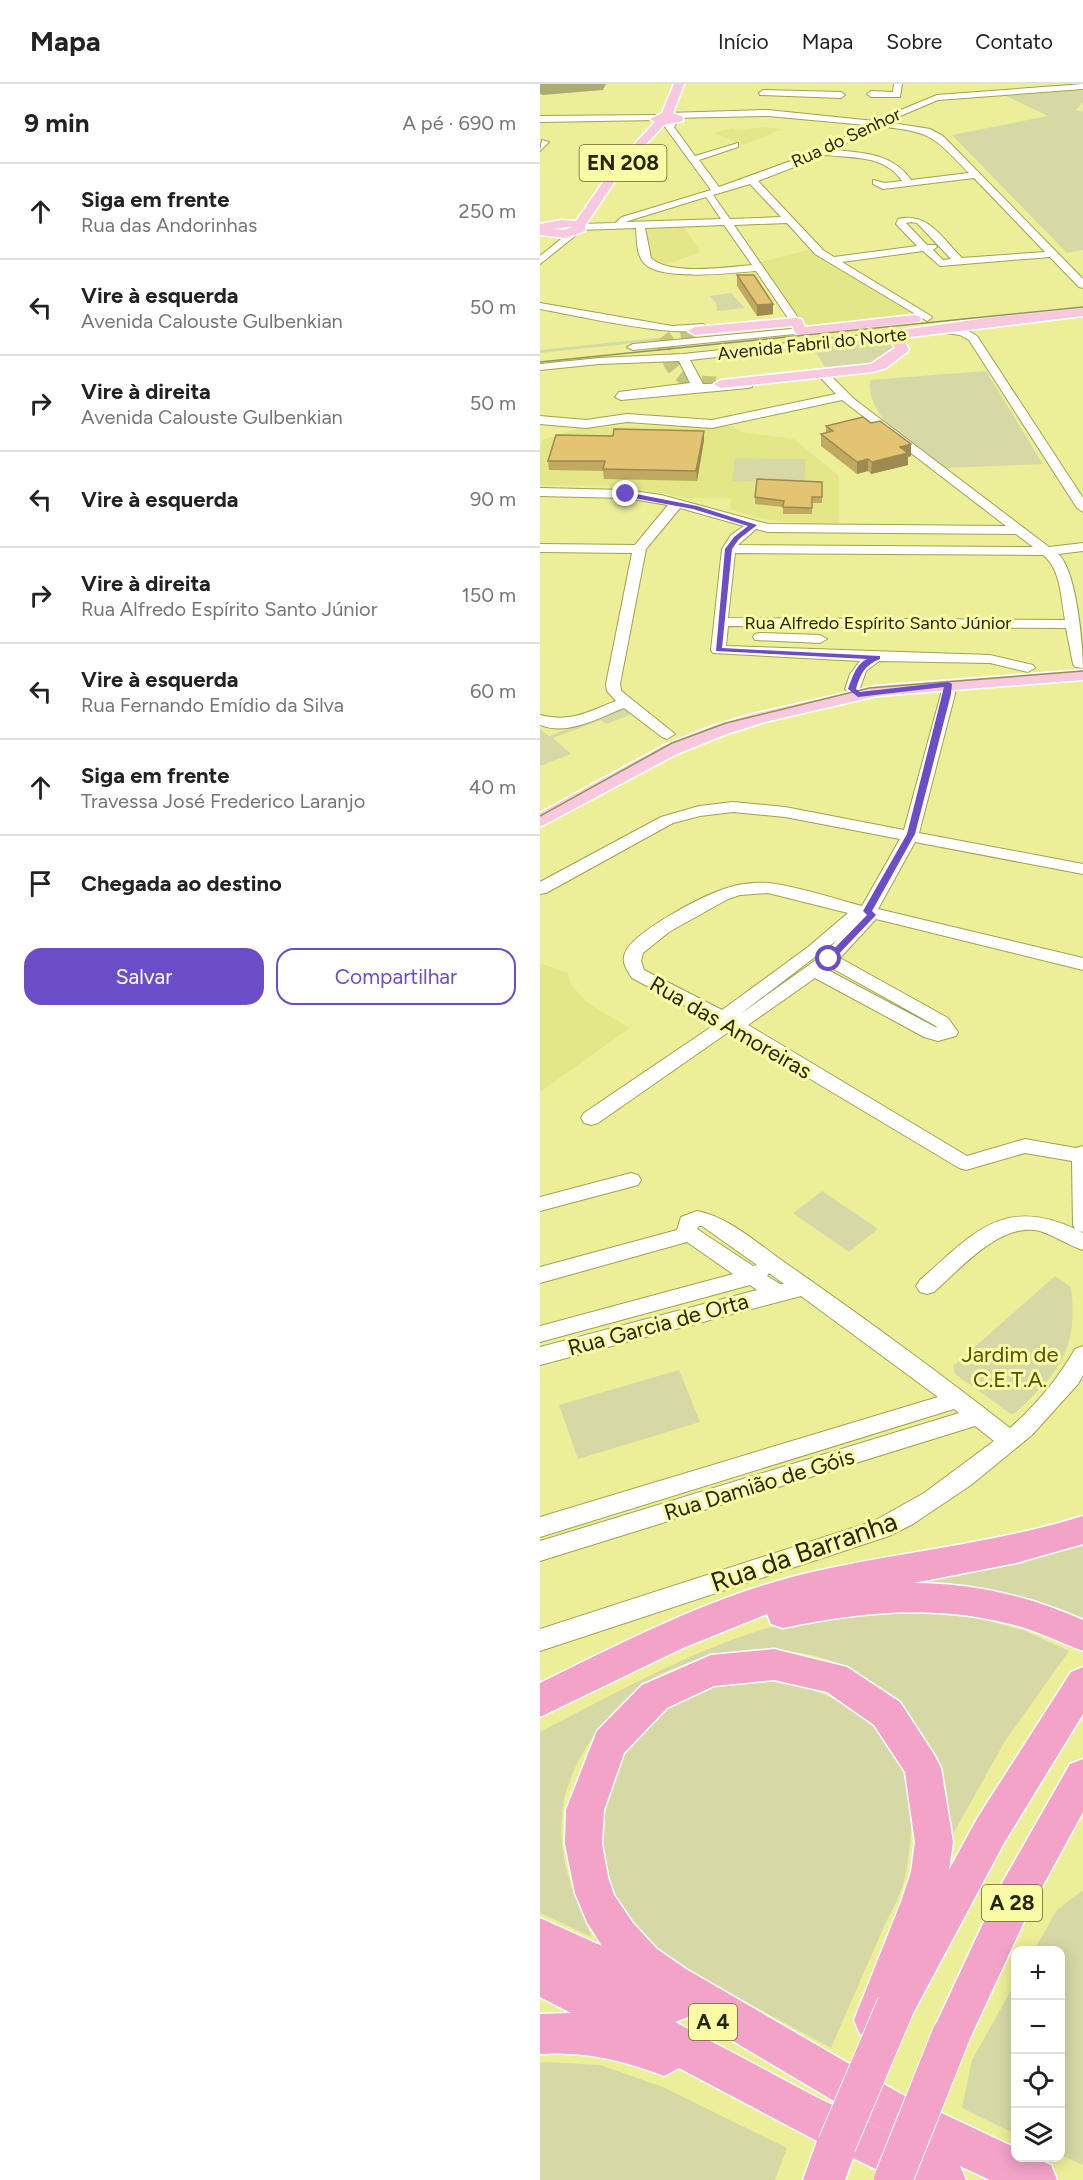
<!DOCTYPE html>
<html lang="pt">
<meta charset="utf-8">
<style>
:root{--surface:#fff;--page:#f2f2f2;--text:#222;--muted:#767676;--line:#e0e0e0;--accent:#6b4dc7}
body{margin:0;font-family:Figtree,sans-serif;background:var(--page);color:var(--text)}
.controls{position:absolute;right:18px;bottom:18px;display:grid;overflow:hidden;border-radius:12px;box-shadow:0 3px 15px #0003}
.controls button{width:54px;height:54px;display:grid;place-items:center;padding:0;border:0;border-bottom:2px solid var(--line);background:var(--surface);color:var(--text);font:30px sans-serif}
.stop{position:absolute;width:18px;height:18px;margin:-14px;border:4px solid #6b4dc7;border-radius:50%;background:#fff}
.stop.end{background:#6b4dc7;border-color:#fff;box-shadow:0 2px 6px #0008}
.list{margin:0;padding:0;list-style:none}
h2{display:flex;justify-content:space-between;align-items:center;height:78px;margin:0;padding:0 24px;font-size:26px}
h2 small{font-size:20px;font-weight:400;color:var(--muted)}
.list li{display:grid;grid-template-columns:39px 1fr auto;gap:18px;align-items:center;box-sizing:border-box;height:96px;padding:0 24px;border-top:2px solid var(--line)}
.list b{display:block;font-size:22px;white-space:nowrap}
.list p{margin:0;font-size:20px;white-space:nowrap;color:var(--muted)}
.list em{font-size:20px;font-style:normal;color:var(--muted)}
.actions{display:flex;gap:12px;padding:18px 24px}
.actions a{flex:1;padding:14px 0;border:2px solid var(--accent);border-radius:18px;text-align:center;font-size:21px;color:var(--accent)}
.actions .main{background:var(--accent);color:#fff}
.icon{flex:none;width:33px;height:33px;fill:none;stroke:currentColor;stroke-width:2;stroke-linecap:round;stroke-linejoin:round}
.map{position:relative;flex:none;width:543px;height:2096px;overflow:hidden}
header{display:flex;align-items:center;gap:36px;box-sizing:border-box;height:84px;padding:0 30px;background:var(--surface);border-bottom:2px solid var(--line)}
header strong{font-size:28px}
nav{display:flex;gap:33px;margin-inline-start:auto;font-size:21px}
main{display:flex}
aside{flex:1;background:var(--surface)}
.map>svg:first-child{display:block}
</style>
<header>
<strong>Mapa</strong>
<nav><a>Início</a><a>Mapa</a><a>Sobre</a><a>Contato</a></nav>
</header>
<main>
<aside>
<h2>9 min<small>A pé · 690 m</small></h2>
<ul class="list">
<li><svg class="icon" aria-label="ahead" viewBox="0 0 24 24"><path d="M12 20V5M6 11l6-6 6 6"/></svg><div><b>Siga em frente</b><p>Rua das Andorinhas</p></div><em>250 m</em></li>
<li><svg class="icon" aria-label="left" viewBox="0 0 24 24"><path d="M17 20v-9H6M10 6l-5 5 5 5"/></svg><div><b>Vire à esquerda</b><p>Avenida Calouste Gulbenkian</p></div><em>50 m</em></li>
<li><svg class="icon" aria-label="right" viewBox="0 0 24 24"><path d="M7 20v-9h11M14 6l5 5-5 5"/></svg><div><b>Vire à direita</b><p>Avenida Calouste Gulbenkian</p></div><em>50 m</em></li>
<li><svg class="icon" aria-label="left" viewBox="0 0 24 24"><path d="M17 20v-9H6M10 6l-5 5 5 5"/></svg><div><b>Vire à esquerda</b></div><em>90 m</em></li>
<li><svg class="icon" aria-label="right" viewBox="0 0 24 24"><path d="M7 20v-9h11M14 6l5 5-5 5"/></svg><div><b>Vire à direita</b><p>Rua Alfredo Espírito Santo Júnior</p></div><em>150 m</em></li>
<li><svg class="icon" aria-label="left" viewBox="0 0 24 24"><path d="M17 20v-9H6M10 6l-5 5 5 5"/></svg><div><b>Vire à esquerda</b><p>Rua Fernando Emídio da Silva</p></div><em>60 m</em></li>
<li><svg class="icon" aria-label="ahead" viewBox="0 0 24 24"><path d="M12 20V5M6 11l6-6 6 6"/></svg><div><b>Siga em frente</b><p>Travessa José Frederico Laranjo</p></div><em>40 m</em></li>
<li><svg class="icon" aria-label="arrive" viewBox="0 0 24 24"><path d="M6 21V4h12l-3 4 3 4H6"/></svg><div><b>Chegada ao destino</b></div></li>
</ul>
<div class="actions"><a class="main">Salvar</a><a>Compartilhar</a></div>
</aside>
<div class="map">
<svg width="543" height="2096" viewBox="0 0 543 2096">
<rect width="100%" height="100%" fill="#ecef98"/>
<path fill="#e4e788" d="M223 43 242 45 203 61 173 49 192 44 199 46Z
M144 143 161 168 122 182 110 176 103 145Z
M268 166 370 228V229L366 232 273 242 261 238 221 178Z
M193 342 202 348 254 355 299 392V439L245 438 218 434 190 425 191 414H147L81 402 0 401V361L2 356 42 343Z
M0 879 28 889 31 900 46 918 90 944 0 1008Z"/>
<path fill="#d6d9a5" d="M543 6V18L536 26 543 28V166L527 169 412 51 508 32 466 12Z
M191 209 205 224 177 227 176 219 170 212Z
M126 253 127 255 124 256 0 269V266Z
M344 256 351 258 356 263 333 280 286 285 273 263Z
M446 287 503 380 404 384C376 362 326 337 330 296Z
M195 374 266 375 264 398 192 397Z
M82 624 90 629V631L66 640 61 636 13 654 31 670 0 682V645L9 652Z
M282 1107 338 1145 309 1168 253 1129Z
M515 1192 531 1203C539 1266 518 1290 474 1330H471L415 1290 413 1282Z
M139 1286 160 1338 38 1375 19 1321Z
M543 1456V1535L472 1511 409 1500 344 1498Z
M384 1525 434 1533 483 1546 529 1567 465 1657 403 1768C403 1756 406 1730 403 1718 401 1714 395 1708 392 1704 380 1686 368 1669 356 1652 347 1639 318 1593 308 1586 259 1552 151 1567 104 1600 67 1627 30 1677 23 1722 16 1772 33 1809 52 1853L0 1829V1648C76 1609 155 1564 238 1541 286 1528 335 1528 384 1525Z
M239 1594C348 1626 389 1683 364 1797 360 1814 349 1831 342 1847 325 1886 308 1925 291 1964L132 1878 98 1853 73 1819 56 1739 84 1664 110 1635 142 1613 189 1595Z
M543 1806V2081L521 2071 520 1866H494L517 1826Z
M475 1899V2050L422 2024 432 1976Z
M4 1978 60 1981 123 2003 247 2064 235 2096H0V1979Z"/>
<path fill="#aaad6d" d="M0 0H66L63 6 3 11 0 10Z"/>
<g fill="none" stroke-linecap="round" stroke-linejoin="round">
<path stroke="#c4c77a" stroke-width="15" stroke-dasharray="15 8" stroke-linecap="butt" d="M155 247 137 251 124 261C133 294 148 300 181 300"/>
<g stroke="#a0a24d" stroke-width="2">
<path id="minor" d="M354 0H362L360 13H331L327 10 331 7 353 8Z
M543 0V5L398 16 346 38 390 45 403 52 543 195V204L539 203 510 173 400 182 383 167 302 178 391 232 392 234 387 237 275 170 247 139 194 141 261 238 256 241 252 240 216 187C192 189 122 197 105 180 96 172 97 155 96 144L40 146 35 143 40 140 75 139 82 133 171 106 125 43 130 36H136L137 38 134 43 155 72 198 59V63L159 76 179 103 281 66 326 41 228 32 131 34 128 33V29L228 26 334 37 397 11ZM337 42C391 48 391 50 429 89L371 96C353 69 323 69 294 66ZM285 71C313 74 345 71 362 97L345 99 333 96V100L343 105 434 94 505 168 422 174C402 154 388 128 358 135L356 140 377 162 294 173 283 166 218 97ZM210 100 241 133 190 135 173 111ZM166 113 181 135 87 138 88 137ZM371 138 377 139 411 175 403 176 393 166 397 163 396 161H387L366 139ZM184 141 212 181C188 183 129 192 111 174L105 144Z
M223 6 301 8 305 11 301 14 220 11 219 9Z
M121 31V35L118 36 0 38V32Z
M2 56 9 58 0 67Z
M32 146 40 148 0 180V172Z
M0 219 132 242 163 240 168 243C150 258 29 230 0 225Z
M403 243 427 246 437 252 543 414V428L537 424 429 256 420 251 399 248V244Z
M261 244 266 247 265 249 93 266 87 263 93 260Z
M354 248 359 251 358 253 150 276 163 300 212 299V303L208 304 81 316 75 313 79 308 150 299 139 277 59 280 0 286V280L59 274 143 270Z
M286 290 290 291 314 315 509 463 543 459V467L518 470C536 484 543 560 543 584L535 583 533 580 526 544 188 542 186 562 450 571 493 581 495 584 488 588 450 579 339 577 326 587 320 604 325 610 318 614 313 613 305 605 310 590 320 577 173 569 171 566 182 465 191 451 204 442 140 424 106 465 80 600 81 606 85 610 135 650 127 655 122 653 84 624C58 634 28 652 0 641V631C31 639 47 628 76 617L67 607 66 600 92 469 0 468V460L95 461 128 421 86 414 0 412V404L86 406 121 411 228 440 466 442 302 316 172 344 87 338 46 344 0 340V332L46 336 87 330 172 336 296 310 280 293ZM216 445 228 448 476 450 493 463 198 461ZM195 469 503 471C521 485 521 514 525 536L188 534Z
M220 549 280 551 287 555 280 559 215 556 213 553 215 550Z
M408 596 415 600V610L379 749 543 780V790L375 758 338 825 543 874V886L336 835 300 874 408 934 418 948 416 952 398 957 384 953 275 894 208 941 427 1072 485 1055 536 1064 543 1062V1148L539 1147 543 1149V1166C528 1161 515 1152 500 1147 461 1137 420 1185 394 1208L387 1210 380 1208 376 1202 380 1196C432 1151 462 1111 535 1145L533 1141 532 1077 485 1069 426 1086 419 1084 190 947 58 1039 51 1041 44 1039 41 1034 44 1029 177 939 92 894C87 886 81 878 85 869 93 848 162 812 184 805 197 800 215 798 229 799 260 803 292 814 322 822L360 755 245 733 193 728 160 732 133 739 6 809 0 810V798L121 733 159 722 193 718 245 723 364 746 401 610V600ZM228 809 308 829 268 863 182 926 104 886 101 877 103 869 129 848 188 815 200 811ZM297 856 283 871 199 931ZM290 883 396 942 397 944 286 885Z
M91 1089 98 1091 101 1096 98 1101 0 1127V1113Z
M157 1127C190 1133 220 1162 247 1180 323 1233 397 1287 470 1344 496 1321 518 1295 535 1265L543 1262V1291L538 1300 492 1351 431 1401 373 1440 349 1452 0 1567V1545L334 1437 384 1409 454 1357 435 1342 0 1477V1457L419 1329 414 1325 0 1453V1433L398 1313 261 1212 0 1281V1263L217 1206 210 1201 0 1258V1242L193 1190 147 1158 0 1199V1183L137 1146 141 1133ZM159 1142H162L217 1181 213 1182 157 1145ZM229 1189 244 1200H240L227 1192Z"/>
</g>
<g stroke="#fff" stroke-width="3">
<path id="major" d="M134 0H144L133 29 143 33V37L124 41 83 85 45 142V147L26 154 0 151V140L21 136 36 137 75 81 115 38 110 35 122 29ZM27 143H32L25 146 13 145Z
M543 224V232L362 254 369 265 367 268 346 284 333 288 181 304 174 300 181 296 331 280 355 264 347 251 354 247 454 233Z
M374 231 379 232 381 235 379 238 261 251 256 250 252 242 155 251 148 247 155 243 256 234 261 235 265 243Z
M543 586V596L337 612 225 638 187 650 137 670 0 743V729L123 662 173 642 213 630 337 602Z"/>
</g>
<g stroke="#fff" stroke-width="3">
<path id="highway" d="M543 1432V1460L476 1479 374 1499C433 1499 489 1512 543 1536V1567C519 1558 496 1546 470 1540 395 1520 318 1528 243 1544L231 1540 227 1530 143 1564 0 1633V1599C86 1557 174 1511 268 1489 359 1468 453 1460 543 1432Z
M234 1565 307 1583 360 1618 395 1672 401 1684 413 1758 409 1786 438 1733 531 1588 543 1583V1630L464 1759 370 1935 356 1941 353 1940 348 1950 334 1956 320 1950 314 1936 361 1818 371 1788 375 1758 365 1688 334 1641 287 1608 234 1596 174 1602 127 1624 84 1669 64 1726 62 1760 68 1793 74 1811 93 1839 117 1865 146 1885 361 2010 476 2064V2074H495L511 2081 517 2096H450L420 2082 426 2096H358L313 2074 305 2096H263L277 2057 139 1984 124 1992C83 1976 44 1967 0 1970V1930L31 1929 0 1913V1834L62 1862 47 1838 35 1809 25 1760 26 1726 57 1647 102 1601 171 1571ZM151 1932 331 2039 394 2069 276 2013 135 1938Z
M543 1675V1728L489 1827 425 1965 411 1971 397 1965 391 1951 461 1801 530 1680Z"/>
</g>
<use href="#minor" fill="#fff" fill-rule="evenodd"/>
<use href="#major" fill="#f8c8de" fill-rule="evenodd"/>
<use href="#highway" fill="#f3a3c8" fill-rule="evenodd"/>
<path stroke="#929454" stroke-width="1.5" d="M0 278 543 223
M0 732 132 659 186 639 329 604 543 587"/>
<g stroke="#fff" stroke-width="40" stroke-linecap="butt">
<path id="highway-bridge" d="M297 2060 356 1921
M353 2096 411 1951"/>
</g>
<use href="#highway-bridge" stroke="#f3a3c8" stroke-width="38"/>
</g>
<path fill="#c2a962" d="M197 191 233 230 217 232 197 202Z
M286 342 371 372 368 373V381L331 390 328 387 317 390 281 362V350L286 349Z
M164 356 157 397 64 395 63 387 9 386 8 377Z
M282 398V419H272V430H243V423L215 420V413Z"/>
<path fill="#9e8950" d="M233 220V230L217 232V221Z
M164 347V356L157 397 156 387Z
M371 360V372L368 373V381L331 390 332 378 360 363Z
M328 375V387L317 390V378Z"/>
<path fill="#e2c472" stroke="#9e8950" stroke-width="1.5" d="M197 191H214L233 220 217 221Z
M323 333 331 339 340 337 371 360 360 363 368 369 332 378 328 375 317 378 281 350 293 347 286 342Z
M74 345 164 347 156 387 63 385 65 377H8L16 351 73 352Z
M217 395 282 398V413H272V424L243 423 244 417 215 413Z"/>
<path fill="#6b4dc7" d="M86 408 157 422 217 441 199 455 192 465 182 564 340 572V575C325 581 321 589 316 605L320 608 408 598 412 600 411 610 375 750 332 827 336 831 292 877 284 875 327 831 323 827 367 750 404 603 318 613 308 605C312 594 316 580 327 575L176 567 185 465 194 453 208 442 153 425 83 412Z"/>
<g text-anchor="middle" stroke-width="6" stroke-linejoin="round" paint-order="stroke">
<g font-size="18" fill="#252602" stroke="#f9fca5">
<text transform="translate(306 54) rotate(-25)" y="6">Rua do Senhor</text>
<text transform="translate(272 260) rotate(-6)" y="6">Avenida Fabril do Norte</text>
<text x="338" y="545">Rua Alfredo Espírito Santo Júnior</text>
</g>
<g fill="#f9fca5" stroke="#656633" stroke-width="1.5">
<rect x="39.5" y="61" width="87" height="36" rx="4.5"/>
<rect x="442" y="1801" width="60" height="36" rx="4.5"/>
<rect x="149" y="1920" width="48" height="36" rx="4.5"/>
</g>
<g font-size="21" font-weight="bold" fill="#252602">
<text x="83" y="86">EN 208</text>
<text x="472" y="1826">A 28</text>
<text x="173" y="1945">A 4</text>
</g>
<g font-size="22" fill="#252602" stroke="#f9fca5">
<text transform="translate(191 943) rotate(30)" y="8">Rua das Amoreiras</text>
<text transform="translate(118 1240) rotate(-15)" y="8">Rua Garcia de Orta</text>
<text transform="translate(219 1400) rotate(-17)" y="8">Rua Damião de Góis</text>
</g>
<g font-size="22" fill="#535404" stroke="#f9fca5">
<text x="470" y="1278">Jardim de<tspan x="470" dy="25">C.E.T.A.</tspan></text>
</g>
<g font-size="27" fill="#252602" stroke="#f9fca5">
<text transform="translate(264 1468) rotate(-19)" y="9">Rua da Barranha</text>
</g>
</g>
</svg>
<div class="controls">
<button>+</button>
<button>−</button>
<button><svg class="icon" aria-label="locate" viewBox="0 0 24 24"><circle cx="12" cy="12" r="6"/><path d="M12 2v4M12 18v4M2 12h4M18 12h4"/></svg></button>
<button><svg class="icon" aria-label="layers" viewBox="0 0 24 24"><path d="M12 4l9 5-9 5-9-5zM3 14l9 5 9-5"/></svg></button>
</div>
<div class="stop" style="left:289px;top:875px"></div>
<div class="stop end" style="left:86px;top:410px"></div>
</div>
</main>
